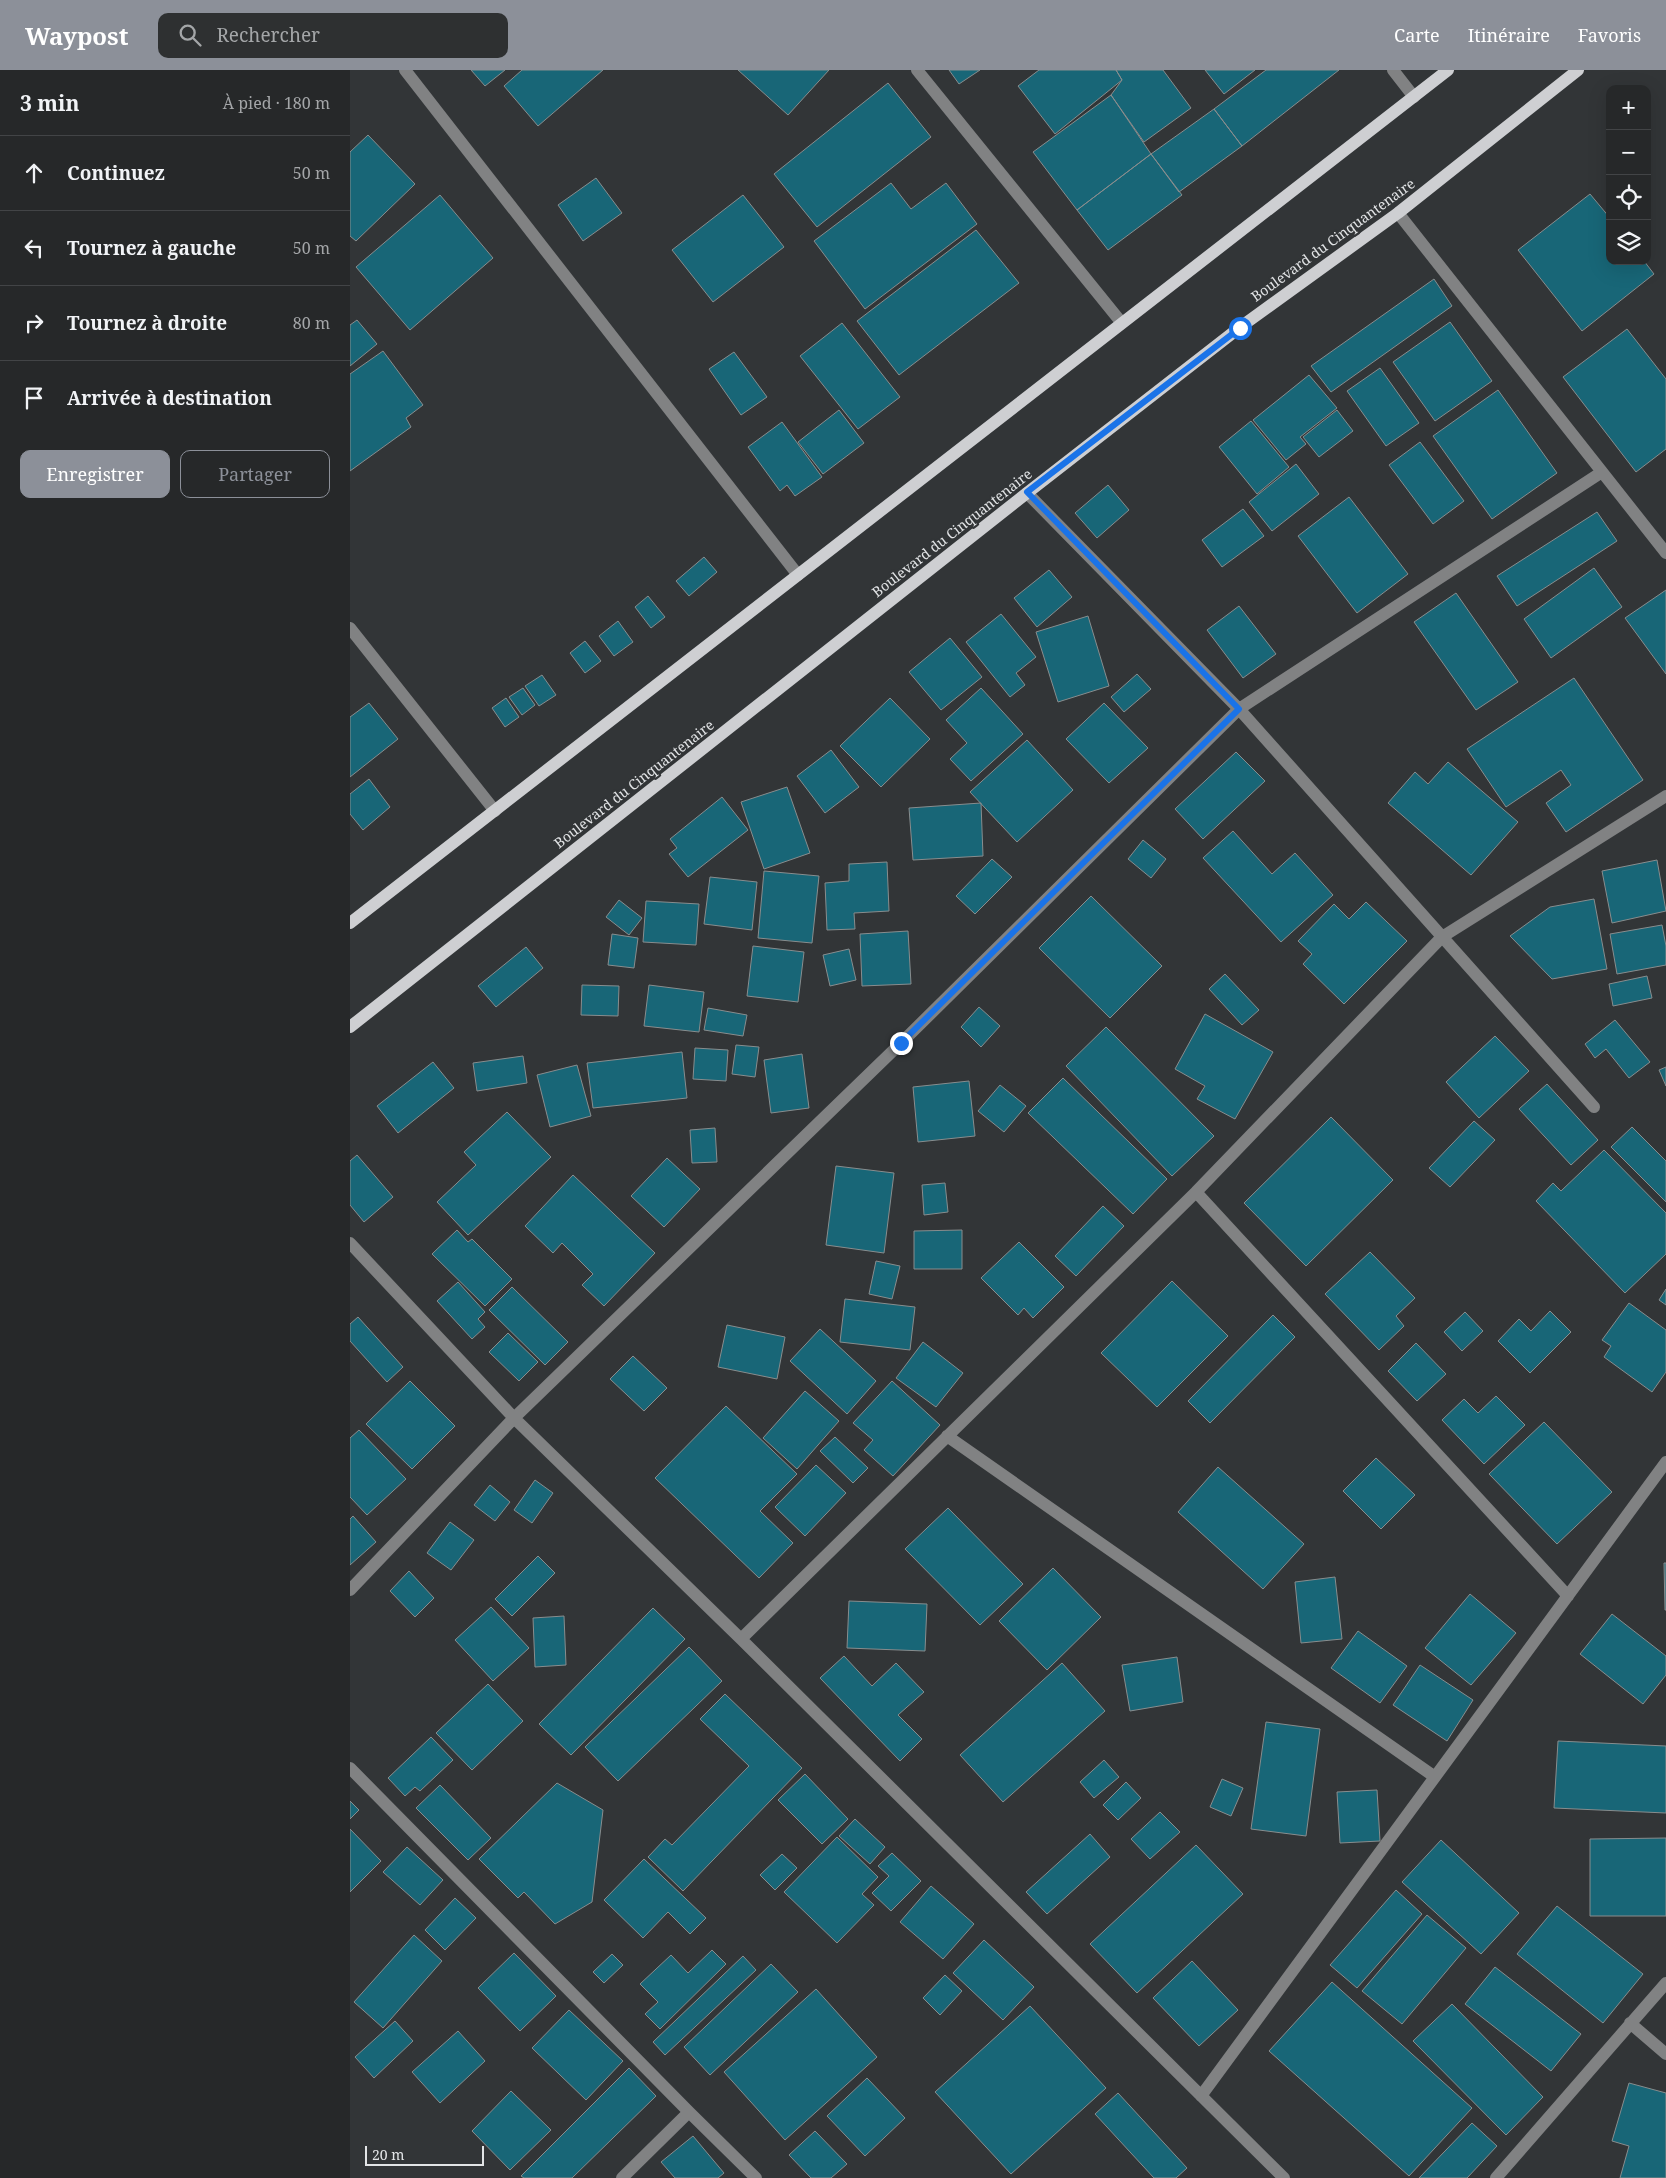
<!DOCTYPE html>
<html lang="fr">
<meta charset="utf-8">
<style>
:root{--surface:#262829;--page:#2e3031;--text:#f1f3f6;--muted:#a4a6a8;--line:#424446;--accent:#8c9099}
body{margin:0;font-family:"Noto Serif",serif;background:var(--page);color:var(--text)}
.controls{position:absolute;right:15px;top:15px;display:grid;overflow:hidden;border-radius:10px;box-shadow:0 5px 20px #0002}
.controls button{width:45px;height:45px;display:grid;place-items:center;padding:0;border:0;border-bottom:1px solid var(--line);background:var(--surface);color:var(--text);font:25px sans-serif}
.scale{position:absolute;left:15px;bottom:12px;width:119px;box-sizing:border-box;padding-left:5px;border:2px solid #e2e4e6;border-top:0;font-size:14px;line-height:18px;white-space:nowrap;color:#e2e4e6;-webkit-text-stroke:4px #323537;paint-order:stroke}
.stop{position:absolute;width:15px;height:15px;margin:-11px;border:4px solid #1a73e8;border-radius:50%;background:#fff}
.stop.end{background:#1a73e8;border-color:#fff;box-shadow:0 1px 5px #0008}
.list{margin:0;padding:0;list-style:none}
h2{display:flex;justify-content:space-between;align-items:center;height:65px;margin:0;padding:0 20px;font-size:21px}
h2 small{font-size:16px;font-weight:400;color:var(--muted)}
.list li{display:grid;grid-template-columns:32px 1fr auto;gap:15px;align-items:center;box-sizing:border-box;height:75px;padding:0 20px;border-top:1px solid var(--line)}
.list b{display:block;font-size:19px;white-space:nowrap}
.list em{font-size:16px;font-style:normal;color:var(--muted)}
.actions{display:flex;gap:10px;padding:15px 20px}
.actions a{flex:1;padding:11px 0;border:1px solid var(--accent);border-radius:10px;text-align:center;font-size:18px;color:var(--accent)}
.actions .main{background:var(--accent);color:#fff}
.icon{flex:none;width:28px;height:28px;fill:none;stroke:currentColor;stroke-width:2;stroke-linecap:round;stroke-linejoin:round}
.map{position:relative;flex:none;width:1316px;height:2108px;overflow:hidden}
header{display:flex;align-items:center;gap:30px;box-sizing:border-box;height:70px;padding:0 25px;background:var(--accent);color:#fff}
header strong{font-size:24px}
nav{display:flex;gap:28px;margin-inline-start:auto;font-size:18px}
.search{width:350px;height:45px;background:var(--page);display:flex;align-items:center;gap:12px;box-sizing:border-box;padding:0 18px;border-radius:10px;color:var(--muted);font-size:19px}
main{display:flex}
aside{flex:1;background:var(--surface)}
.map>svg:first-child{display:block}
</style>
<header>
<strong>Waypost</strong>
<div class="search"><svg class="icon" aria-label="search" viewBox="0 0 24 24"><circle cx="10" cy="10" r="6"/><path d="M15 15l6 6"/></svg>Rechercher</div>
<nav><a>Carte</a><a>Itinéraire</a><a>Favoris</a></nav>
</header>
<main>
<aside>
<h2>3 min<small>À pied · 180 m</small></h2>
<ul class="list">
<li><svg class="icon" aria-label="ahead" viewBox="0 0 24 24"><path d="M12 20V5M6 11l6-6 6 6"/></svg><div><b>Continuez</b></div><em>50 m</em></li>
<li><svg class="icon" aria-label="left" viewBox="0 0 24 24"><path d="M17 20v-9H6M10 6l-5 5 5 5"/></svg><div><b>Tournez à gauche</b></div><em>50 m</em></li>
<li><svg class="icon" aria-label="right" viewBox="0 0 24 24"><path d="M7 20v-9h11M14 6l5 5-5 5"/></svg><div><b>Tournez à droite</b></div><em>80 m</em></li>
<li><svg class="icon" aria-label="arrive" viewBox="0 0 24 24"><path d="M6 21V4h12l-3 4 3 4H6"/></svg><div><b>Arrivée à destination</b></div></li>
</ul>
<div class="actions"><a class="main">Enregistrer</a><a>Partager</a></div>
</aside>
<div class="map">
<svg width="1316" height="2108" viewBox="0 0 1316 2108">
<rect width="100%" height="100%" fill="#323537"/>
<path fill="#186677" stroke="#888d8e" d="M121 0H155L135 16Z
M172 0H253L188 56 154 16Z
M388 0H479L438 45Z
M599 0H630L609 14Z
M689 0H766L772 10 705 64 668 16Z
M766 0H813L841 38 794 72 761 25 772 10Z
M855 0H905L874 24Z
M916 0H989L892 76 864 39Z
M538 13 581 67 467 157 424 104Z
M761 25 801 84 727 140 683 82Z
M864 39 892 76 829 122 801 84Z
M18 65 65 114 6 171 0 166V82Z
M801 84 832 125 758 180 727 140Z
M246 108 272 143 233 171 208 135Z
M541 113 561 139 596 113 627 154 515 239 464 171Z
M1240 124 1260 148V191H1294L1304 204 1232 261 1168 180Z
M90 125 143 188 60 260 6 197Z
M393 125 434 177 363 232 322 180Z
M626 160 669 213 549 305 507 251Z
M1084 209 1102 236 981 322 961 296Z
M7 250 27 274 0 296V255Z
M1100 252 1142 311 1085 351 1043 292Z
M492 253 550 327 508 359 450 286Z
M1277 259 1316 309V379L1286 402 1213 307Z
M33 281 73 335 56 348 61 357 0 401V304Z
M384 282 417 327 391 345 359 299Z
M1030 298 1069 353 1036 376 997 321Z
M959 305 987 338 950 367 956 374 936 390 903 350Z
M1148 320 1207 403 1142 449 1083 366Z
M489 340 514 373 473 404 448 372Z
M987 340 1003 361 969 387 953 367Z
M901 351 939 397 907 424 869 377Z
M432 352 472 407 445 426 437 415 430 421 398 377Z
M1070 372 1114 431 1083 454 1039 395Z
M946 394 969 424 922 461 899 432Z
M758 415 779 440 747 468 725 443Z
M999 427 1058 504 1007 543 948 466Z
M893 439 914 466 872 497 852 470Z
M1247 442 1267 471 1167 536 1147 506Z
M354 487 367 502 339 526 326 511Z
M1244 498 1272 537 1201 588 1174 549Z
M699 500 722 527 687 557 664 528Z
M1316 520V604L1275 548Z
M1106 523 1168 612 1126 640 1064 552Z
M298 526 315 547 301 558 285 537Z
M889 536 926 584 893 608 857 560Z
M651 544 686 587 666 603 675 615 660 627 616 572Z
M738 546 759 616 708 632 686 562Z
M268 551 283 572 264 586 249 566Z
M600 568 632 607 591 640 559 602Z
M235 571 251 591 235 603 220 583Z
M787 604 801 619 774 642 761 627Z
M192 605 206 625 189 636 175 616Z
M1224 608 1293 710 1216 762 1196 733 1221 715 1211 700 1156 737 1117 679Z
M173 618 185 635 172 645 159 627Z
M631 618 673 664 621 711 600 689 617 673 596 650Z
M156 628 169 647 155 657 142 638Z
M540 628 580 669 531 717 490 676Z
M19 633 48 669 0 707V647Z
M754 633 798 678 759 713 716 669Z
M677 670 723 720 667 772 620 722Z
M481 680 509 717 475 743 447 706Z
M886 682 915 711 853 769 825 739Z
M1098 692 1168 752 1121 805 1038 733 1065 702 1078 714Z
M19 709 40 737 13 760 0 744V724Z
M437 717 460 783 414 799 391 732Z
M372 727 398 760 338 807 319 784 327 778 320 769Z
M631 733 633 786 563 790 559 738Z
M883 761 922 804 945 783 983 825 931 872 853 788Z
M793 770 816 789 801 808 778 789Z
M642 789 662 807 625 844 606 826Z
M1307 790 1316 841 1262 853 1252 801Z
M537 792 539 841 504 843 505 859 477 860 475 813 499 811V794Z
M414 801 469 806 462 873 408 868Z
M360 807 407 812 402 860 354 854Z
M741 826 812 896 760 948 689 878Z
M1244 829 1257 899 1202 909 1160 866 1200 837Z
M269 830 292 848 279 865 256 847Z
M296 831 349 834 346 875 293 872Z
M1016 832 1057 871 994 934 953 894 962 884 948 871 984 834 999 849Z
M1312 855 1316 876V895L1267 904 1260 864Z
M558 861 561 914 512 916 510 864Z
M262 864 288 868 284 898 258 895Z
M403 876 454 882 448 932 397 926Z
M176 877 193 898 146 937 128 916Z
M499 879 506 910 480 916 473 885Z
M875 904 909 940 892 955 859 919Z
M1297 906 1302 928 1263 936 1259 914Z
M232 915 269 916 268 946 231 945Z
M299 915 354 922 349 962 294 956Z
M629 937 650 956 631 977 611 957Z
M358 938 397 945 393 966 354 960Z
M855 944 923 982 885 1049 847 1029 855 1016 825 999Z
M1265 950 1300 992 1279 1008 1256 979 1245 988 1235 974Z
M756 957 864 1066 822 1106 716 996Z
M1145 966 1179 1001 1129 1048 1096 1012Z
M386 975 409 977 405 1007 382 1004Z
M345 978 378 980 376 1011 343 1009Z
M332 982 337 1028 243 1038 237 993Z
M452 984 459 1038 421 1043 414 990Z
M173 986 177 1013 127 1021 123 993Z
M83 992 104 1018 48 1063 27 1036Z
M227 995 241 1046 200 1057 187 1005Z
M1316 997V1016L1309 1000Z
M713 1008 817 1109 783 1144 678 1043Z
M619 1011 625 1066 568 1072 563 1017Z
M1197 1014 1248 1070 1221 1095 1169 1039Z
M650 1015 676 1036 654 1062 628 1041Z
M157 1042 201 1087 118 1165 87 1132 126 1095 114 1082Z
M981 1047 1043 1110 956 1196 894 1133Z
M1124 1051 1145 1070 1100 1117 1079 1098Z
M1282 1057 1316 1091V1132L1261 1077Z
M365 1058 367 1092 342 1093 340 1060Z
M1254 1080 1316 1143V1184L1275 1223 1186 1131 1203 1113 1211 1121Z
M7 1085 43 1127 14 1152 0 1135V1091Z
M317 1088 350 1119 314 1157 281 1126Z
M486 1096 544 1103 534 1183 476 1175Z
M223 1105 305 1183 254 1236 232 1215 243 1204 212 1173 203 1183 175 1156Z
M595 1113 598 1142 574 1145 572 1115Z
M753 1136 774 1156 726 1206 705 1186Z
M107 1160 118 1172 122 1169 162 1209 135 1236 82 1184Z
M612 1160V1199H564V1161Z
M669 1172 714 1217 683 1248 674 1238 668 1245 631 1208Z
M1020 1182 1065 1228 1046 1246 1054 1256 1029 1280 975 1224Z
M526 1191 550 1196 542 1229 519 1224Z
M822 1211 878 1266 807 1337 751 1283Z
M108 1212 135 1242 128 1249 135 1257 122 1269 87 1231Z
M162 1217 218 1272 195 1295 139 1240Z
M1316 1219V1235L1309 1230Z
M495 1229 565 1237 560 1280 490 1272Z
M1279 1233 1316 1260V1302L1302 1322 1254 1287 1261 1276 1252 1270Z
M1200 1241 1221 1262 1180 1303 1148 1271 1169 1249 1181 1261Z
M1115 1242 1133 1261 1112 1281 1094 1262Z
M923 1245 945 1267 860 1353 838 1331Z
M8 1247 53 1297 37 1312 0 1271V1254Z
M377 1255 435 1267 427 1309 368 1297Z
M470 1259 526 1311 497 1344 440 1291Z
M158 1263 188 1292 169 1311 139 1282Z
M573 1272 613 1303 586 1337 546 1308Z
M1066 1273 1096 1304 1067 1331 1038 1301Z
M283 1286 317 1318 294 1341 260 1309Z
M60 1311 105 1356 62 1399 16 1354Z
M542 1311 590 1355 543 1406 514 1380 523 1370 503 1353Z
M455 1321 489 1351 447 1399 413 1368Z
M1146 1326 1175 1355 1134 1394 1092 1350 1114 1329 1128 1343Z
M376 1336 447 1404 410 1441 443 1473 409 1508 305 1408Z
M1194 1352 1262 1422 1207 1474 1139 1404Z
M9 1360 56 1409 17 1445 0 1427V1368Z
M485 1367 518 1398 503 1413 470 1381Z
M1026 1388 1065 1425 1031 1459 993 1421Z
M466 1395 496 1423 455 1466 425 1437Z
M868 1397 954 1474 913 1519 828 1442Z
M185 1410 203 1423 182 1453 164 1440Z
M140 1415 160 1432 145 1451 124 1435Z
M598 1438 673 1514 630 1555 555 1479Z
M3 1446 26 1472 0 1495V1449Z
M100 1452 124 1470 101 1500 77 1483Z
M188 1486 205 1503 162 1546 145 1529Z
M1314 1493H1316V1540H1315Z
M703 1498 751 1547 697 1600 649 1551Z
M59 1501 84 1528 65 1547 40 1521Z
M985 1507 992 1569 951 1573 945 1512Z
M1120 1524 1166 1563 1121 1615 1075 1578Z
M499 1531 577 1534 575 1581 497 1578Z
M141 1537 179 1578 143 1611 105 1570Z
M303 1538 335 1569 221 1685 189 1654Z
M1262 1544 1316 1586V1605L1293 1634 1230 1584Z
M214 1546 216 1595 185 1597 183 1548Z
M1008 1561 1057 1596 1030 1633 981 1598Z
M339 1577 372 1611 268 1711 235 1677Z
M494 1586 522 1616 546 1593 574 1622 548 1645 572 1669 550 1691 470 1608Z
M827 1587 833 1632 780 1641 772 1595Z
M712 1593 755 1641 653 1732 610 1685Z
M1070 1595 1123 1630 1097 1671 1043 1635Z
M138 1614 173 1651 122 1700 86 1663Z
M375 1624 452 1698 333 1821 298 1787 315 1769 322 1775 399 1696 350 1649Z
M916 1652 970 1659 956 1766 901 1759Z
M81 1667 103 1690 70 1721 65 1717 55 1726 38 1708Z
M1208 1671 1316 1676V1743L1204 1738Z
M754 1690 769 1707 744 1728 730 1712Z
M455 1704 498 1749 472 1774 428 1730Z
M872 1709 893 1718 881 1746 860 1737Z
M776 1712 791 1728 768 1750 753 1735Z
M207 1713 253 1740 242 1832 205 1854 174 1822 168 1828 129 1789Z
M90 1715 141 1768 118 1790 66 1738Z
M1027 1720 1030 1771 990 1773 987 1722Z
M0 1731 9 1740 0 1749Z
M810 1742 830 1762 800 1789 781 1769Z
M505 1749 535 1777 520 1794 489 1766Z
M0 1759 31 1791 0 1822Z
M740 1764 760 1787 697 1844 676 1822Z
M487 1767 528 1807 512 1824 524 1835 487 1873 434 1822Z
M1316 1768V1846H1240V1769Z
M1091 1770 1169 1843 1131 1884 1052 1812Z
M846 1775 893 1824 787 1923 740 1874Z
M57 1777 93 1810 70 1835 33 1802Z
M542 1783 571 1811 541 1841 522 1823 539 1806 528 1796Z
M432 1784 447 1798 425 1820 410 1805Z
M294 1789 356 1848 340 1864 318 1842 293 1868 254 1830Z
M581 1816 624 1854 593 1889 550 1852Z
M1046 1820 1072 1844 1007 1918 980 1895Z
M105 1828 126 1848 95 1880 75 1860Z
M1207 1836 1293 1904 1253 1953 1167 1884Z
M1077 1845 1116 1878 1052 1954 1012 1921Z
M64 1865 92 1891 33 1958 4 1932Z
M634 1870 684 1917 653 1950 603 1903Z
M362 1880 376 1894 310 1959 295 1944 308 1932 290 1914 321 1885 338 1903Z
M164 1883 206 1926 170 1961 128 1918Z
M262 1884 273 1895 254 1913 243 1902Z
M393 1886 406 1900 315 1985 303 1972Z
M842 1891 888 1940 849 1976 803 1928Z
M421 1894 448 1922 360 2005 334 1977Z
M1145 1897 1231 1964 1201 2001 1115 1934Z
M595 1905 612 1921 590 1945 573 1928Z
M982 1912 1122 2038 1059 2106 919 1981Z
M466 1919 527 1987 435 2070 374 2002Z
M1102 1934 1193 2027 1156 2065 1063 1971Z
M680 1936 756 2018 661 2104 585 2022Z
M219 1940 273 1991 236 2030 182 1978Z
M45 1951 63 1971 24 2008 5 1987Z
M108 1961 135 1991 90 2033 62 2002Z
M279 1998 306 2026 222 2108H174L171 2106Z
M517 2008 555 2048 515 2086 477 2046Z
M1279 2013 1316 2023V2108H1270L1279 2076 1262 2071Z
M161 2021 201 2060 160 2100 122 2061Z
M768 2023 837 2098 826 2108H804L745 2044Z
M1122 2053 1147 2076 1117 2108H1069Z
M465 2061 497 2094 481 2108H461L439 2085Z
M343 2066 374 2103 368 2108H325L311 2092Z"/>
<g fill="none" stroke-linecap="round" stroke-linejoin="round">
<path stroke="#818283" stroke-width="12" d="M55 0 448 505
M567 0 771 252
M1043 0 1064 27
M1048 143 1316 483
M677 423 889 639 1244 1037
M0 558 145 741
M846 1122 1218 1526
M0 1173 164 1348 391 1569 934 2108
M597 1366 1085 1707
M0 1520 164 1348 551 973 889 639 1252 402
M391 1569 846 1122 1092 867 1316 726
M0 1698 339 2042 406 2108
M1280 1953 1316 1984
M851 2026 1316 1392
M272 2108 339 2042
M1146 2108 1316 1913"/>
<path stroke="#cecfd2" stroke-width="12" d="M0 853 1098 0
M0 957 677 423 889 258 1048 143 1228 0"/>
</g>
<g fill="none" stroke-linecap="round" stroke-linejoin="round">
<path stroke="#1a73e8" stroke-width="6" d="M551 973 889 639 677 422 890 258"/>
</g>
<g text-anchor="middle" stroke-width="4.5" stroke-linejoin="round" paint-order="stroke">
<g font-size="14" fill="#e2e4e6" stroke="#323537">
<text transform="translate(983 170) rotate(-36)" y="5">Boulevard du Cinquantenaire</text>
<text transform="translate(602 463) rotate(-38)" y="5">Boulevard du Cinquantenaire</text>
<text transform="translate(284 714) rotate(-38)" y="5">Boulevard du Cinquantenaire</text>
</g>
</g>
</svg>
<div class="controls">
<button>+</button>
<button>−</button>
<button><svg class="icon" aria-label="locate" viewBox="0 0 24 24"><circle cx="12" cy="12" r="6"/><path d="M12 2v4M12 18v4M2 12h4M18 12h4"/></svg></button>
<button><svg class="icon" aria-label="layers" viewBox="0 0 24 24"><path d="M12 4l9 5-9 5-9-5zM3 14l9 5 9-5"/></svg></button>
</div>
<div class="scale">20 m</div>
<div class="stop" style="left:890px;top:258px"></div>
<div class="stop end" style="left:551px;top:973px"></div>
</div>
</main>
